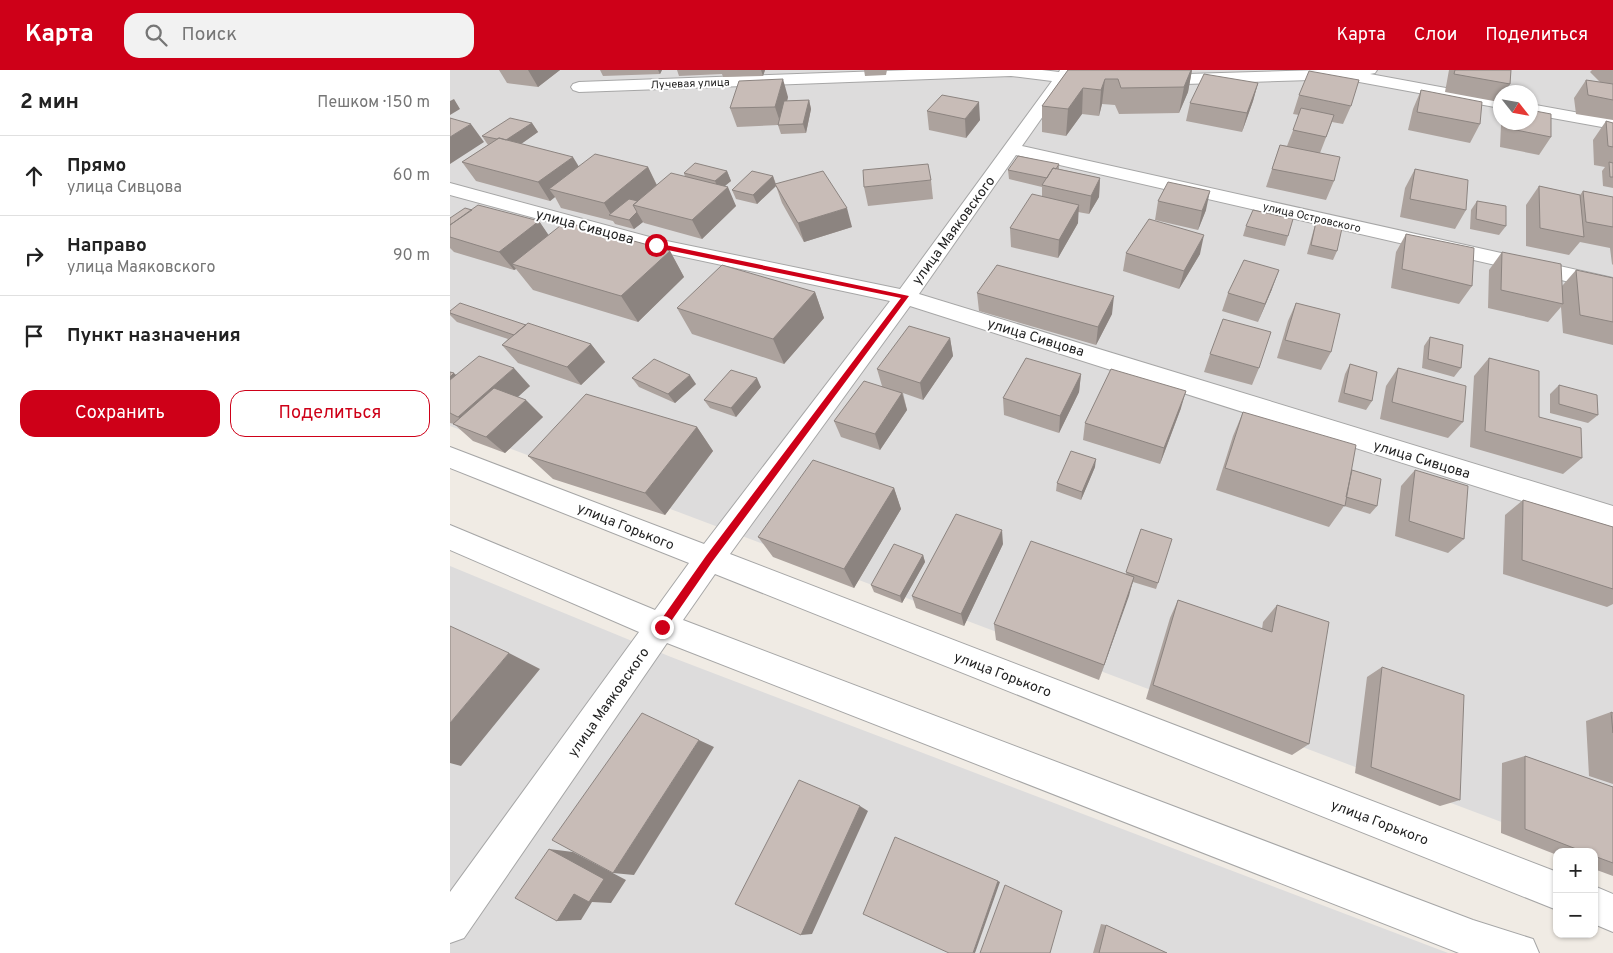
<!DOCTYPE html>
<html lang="ru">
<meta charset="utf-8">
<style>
:root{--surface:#fff;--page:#f2f2f2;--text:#222;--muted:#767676;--line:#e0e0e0;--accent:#ce0018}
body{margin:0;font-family:Overpass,sans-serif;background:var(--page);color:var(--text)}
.controls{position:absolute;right:15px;bottom:15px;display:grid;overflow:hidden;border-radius:10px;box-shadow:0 1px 4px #0004}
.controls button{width:45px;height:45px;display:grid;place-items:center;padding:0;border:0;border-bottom:1px solid var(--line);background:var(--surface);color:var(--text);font:25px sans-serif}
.compass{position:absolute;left:1043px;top:15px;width:45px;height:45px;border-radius:50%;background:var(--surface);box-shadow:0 1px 4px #0004;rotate:121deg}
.stop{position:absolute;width:15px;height:15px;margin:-11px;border:4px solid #ce0018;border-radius:50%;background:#fff}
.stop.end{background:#ce0018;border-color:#fff;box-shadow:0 1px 5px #0008}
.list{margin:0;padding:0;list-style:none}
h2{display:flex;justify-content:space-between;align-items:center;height:65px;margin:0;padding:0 20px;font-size:21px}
h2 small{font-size:16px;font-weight:400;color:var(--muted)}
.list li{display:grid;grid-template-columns:32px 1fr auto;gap:15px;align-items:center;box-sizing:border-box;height:80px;padding:0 20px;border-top:1px solid var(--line)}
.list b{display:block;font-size:19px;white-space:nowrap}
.list p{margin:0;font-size:16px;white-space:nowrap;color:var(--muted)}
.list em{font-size:16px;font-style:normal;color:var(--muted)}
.actions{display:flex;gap:10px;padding:15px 20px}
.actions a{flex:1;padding:11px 0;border:1px solid var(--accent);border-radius:15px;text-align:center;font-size:18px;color:var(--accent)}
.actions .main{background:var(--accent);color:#fff}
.icon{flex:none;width:28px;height:28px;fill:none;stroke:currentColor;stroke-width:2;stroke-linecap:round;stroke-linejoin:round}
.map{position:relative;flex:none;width:1163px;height:883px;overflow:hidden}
header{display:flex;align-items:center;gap:30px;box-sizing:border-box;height:70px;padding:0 25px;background:var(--accent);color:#fff}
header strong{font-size:24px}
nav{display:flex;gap:28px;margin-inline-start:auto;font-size:18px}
.search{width:350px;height:45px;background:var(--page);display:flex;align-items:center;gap:12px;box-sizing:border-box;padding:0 18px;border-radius:15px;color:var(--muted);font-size:19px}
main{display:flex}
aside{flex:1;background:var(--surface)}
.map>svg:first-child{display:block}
</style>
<header>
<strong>Карта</strong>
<div class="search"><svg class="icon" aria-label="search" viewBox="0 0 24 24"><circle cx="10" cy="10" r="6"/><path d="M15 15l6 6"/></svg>Поиск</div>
<nav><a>Карта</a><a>Слои</a><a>Поделиться</a></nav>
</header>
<main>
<aside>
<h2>2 мин<small>Пешком · 150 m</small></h2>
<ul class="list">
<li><svg class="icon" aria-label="ahead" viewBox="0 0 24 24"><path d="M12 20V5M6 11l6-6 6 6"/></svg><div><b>Прямо</b><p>улица Сивцова</p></div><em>60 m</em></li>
<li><svg class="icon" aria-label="right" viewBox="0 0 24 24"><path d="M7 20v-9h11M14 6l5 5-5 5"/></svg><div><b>Направо</b><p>улица Маяковского</p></div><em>90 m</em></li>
<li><svg class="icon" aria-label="arrive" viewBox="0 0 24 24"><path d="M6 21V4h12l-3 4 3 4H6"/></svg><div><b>Пункт назначения</b></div></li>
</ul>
<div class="actions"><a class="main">Сохранить</a><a>Поделиться</a></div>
</aside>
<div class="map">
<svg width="1163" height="883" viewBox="0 0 1163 883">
<rect width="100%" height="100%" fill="#f0ebe4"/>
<path fill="#dddcdc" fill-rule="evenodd" d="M0 0H1163V794L1144 782H1131L0 356ZM1050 22H1080V52H1050Z
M0 496 221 587 998 883H0Z"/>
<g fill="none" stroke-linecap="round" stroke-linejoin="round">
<g stroke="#a6a6a6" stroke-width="2">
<path id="street" d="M460 0H592L609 2 610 0H626L623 4 634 6 636 9 634 12H617L572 76 1163 208V222L566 85 469 224 1163 436V460L460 236 280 484 1107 802V840L265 504 233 550 1023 850 1083 869 1089 883H1009L217 573 14 868 0 873V822L189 562 0 480V455L205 540 239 493 0 398V377L254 474 440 231 206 181 0 125V113L207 169 450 219 602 11 561 6 129 22 123 20 121 17 123 14 129 12Z
M869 0H927L925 3 920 4 1050 28V38L893 9 704 15 698 13 696 10 698 7 704 5Z
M1080 34 1163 49V59L1080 44Z
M1144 816 1163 824V862L1144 854Z"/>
</g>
<use href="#street" fill="#fff" fill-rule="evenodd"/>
</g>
<path fill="#aca29d" d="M49 0H110L88 17 57 13Z
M150 0H212L210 4 153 6Z
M227 0H315L313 6 273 7 272 4 229 6Z
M414 0H437L436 5 415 6Z
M618 0H742L738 22 729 43 669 44 665 35 652 34 649 46 632 44 616 66 592 62V36Z
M999 0H1061L1060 14 1055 22H1050V30L1049 32 995 22Z
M1142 0H1163V50L1126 44 1124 28 1136 10 1150 12 1140 2Z
M808 13 803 31 792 62 736 51 740 33Z
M971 20 1030 54 1020 73 958 60 963 39Z
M849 25 901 36 893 54 882 52 870 83 884 111 876 130 816 117 830 75 837 76 849 45 843 44Z
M338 27 337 31 359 30 361 39 356 63 331 64 328 55 287 57 280 38Z
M477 41 530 50 516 68 479 60Z
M1156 51 1163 53V118L1153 116 1152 101 1155 97 1144 95 1143 70Z
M1053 52H1080L1101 67 1089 85 1050 77 1051 55Z
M82 53 88 62 71 74 129 97H198L207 115 235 107 234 103 277 101 281 111 274 116 286 136 252 169 194 153 193 152 184 159 165 154 163 151 111 138 105 127 100 131 26 111 12 92 38 75 32 66Z
M609 94V99L650 108 649 127 639 144 628 142V153L608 188 561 177 560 158 592 127V117L559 109 558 100Z
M965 99 1016 140 1005 159 950 147 955 118Z
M323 106 326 114 402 157 354 172 332 133 326 116 307 134 286 129 282 120Z
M481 110 483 129 418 136 414 117Z
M1089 116 1130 125 1133 121 1163 127V195L1162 194 1160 178 1130 172 1119 185 1076 176V135Z
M708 131 756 140 748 160 705 150Z
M1027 131 1056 156 1049 165 1020 159 1021 140Z
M22 140 89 151 98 165 220 181 234 207 188 252 83 220 66 199 64 200 4 182 0 178V148Z
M866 152 887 181 883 190 857 184 863 162Z
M796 156 838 166 835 176 793 166Z
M956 164 1022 216 1009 234 941 218 946 182Z
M1052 182 1112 216 1126 200 1163 208V275L1113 263 1111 237 1098 252 1038 238 1039 200Z
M676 183 750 184 729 219 673 201Z
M822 219 808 252 772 241 778 223Z
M365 222 374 248 334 294 242 264 227 238Z
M527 223 662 244 646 275 529 241Z
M846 233 881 282 871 300 827 288 838 251Z
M0 241 76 255 141 274 155 292 131 315 68 293 52 275 58 269 7 252 0 245Z
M980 267 1011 298 1004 307 972 298 974 276Z
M500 268 503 286 473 330 453 323 457 340 430 380 391 367 384 351 432 316 427 299Z
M760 284 809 298 802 315 754 302Z
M1039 288 1089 347 1132 388 1113 404 1020 377 1024 306Z
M900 294 922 331 916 340 888 332 895 304Z
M948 298 1013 352 998 368 930 349 936 316Z
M0 302 6 305 80 316 67 327 93 347 55 383 23 371 4 354 0 353Z
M631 304 629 322 609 363 554 345 553 328Z
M182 308 246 314 225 333 189 317Z
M1109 315 1148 345 1138 353 1100 343V324Z
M311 317 286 347 260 338 254 330Z
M731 338 710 394 633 370 635 353Z
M793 342 927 436 920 444 894 436 879 457 766 420 783 366Z
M247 357 263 381 215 445 103 409 78 386Z
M645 397 631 430 606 421 607 413Z
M965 400 1014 469 998 483 945 466 951 416Z
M444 418 451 439 404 518 323 487 308 467Z
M1073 430 1163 457V534L1157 537 1053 504 1055 445Z
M691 459 708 513 706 519 683 512 649 610 546 570 544 554 676 504Z
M553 474 514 556 466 538 462 526Z
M473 485 475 492 452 533 424 522 421 515Z
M728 530 812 559 813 552 827 535 859 674 842 685 696 629 720 548Z
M932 597 1010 730 990 736 905 703 917 607Z
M1161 642 1163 643V714L1139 706 1136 651Z
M1075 686 1163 717V806L1144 799V782H1107V785L1051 763 1052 693Z
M651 854 656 855 717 883H643Z"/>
<path fill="#8c8480" d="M78 0H110L88 17Z
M208 0H212L210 4Z
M311 0H315L313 6Z
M741 0H742L738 22 729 43 734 17Z
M333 9 338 27 331 55 325 37Z
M655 9 652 34 649 46 651 20Z
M808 13 803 31 792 62 797 43Z
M633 18 632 44 616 66 618 39Z
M4 29 10 39 0 45V31Z
M359 30 361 39 356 63 353 54Z
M529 32 530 50 516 68 515 49Z
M82 53 88 62 61 81 54 71Z
M21 54 34 72 0 94V67Z
M123 87 134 105 99 119 105 127 100 131 88 112Z
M198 97 207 116 185 135 161 145 154 133Z
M277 101 281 111 269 121 265 111Z
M323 106 326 116 307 134 303 125Z
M650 108 649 127 639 144 641 126Z
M278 117 286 136 252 169 242 150Z
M760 121 756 140 748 160 752 141Z
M629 135 628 153 608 188 609 170Z
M397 138 402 157 354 172 348 153Z
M187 142 193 152 184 159 179 150Z
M89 151 102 170 62 194 66 199 64 200 49 182Z
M754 165 750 184 729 219 734 201Z
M220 181 234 207 188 252 171 226Z
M829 200 822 219 808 252 815 234Z
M365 222 374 248 334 294 323 269Z
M664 226 662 244 646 275 648 257Z
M500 268 503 286 473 330 470 313Z
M141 274 155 292 131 315 117 297Z
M64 298 80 316 28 363 8 347Z
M4 303 22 321 0 340V307Z
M631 304 629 322 609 363 610 346Z
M240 305 246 314 225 333 218 324Z
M307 308 311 317 286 347 281 338Z
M736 321 731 338 710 394 714 378Z
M452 323 457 340 430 380 425 364Z
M76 330 93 347 55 383 36 367Z
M247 357 263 381 215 445 195 423Z
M646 389 645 397 631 430 632 422Z
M444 418 451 439 404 518 394 499Z
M552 460 553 474 514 556 511 544Z
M473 485 475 492 452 533 450 526Z
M684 507 679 526 649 610 654 595Z
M59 583 90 599 11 696 0 693V653Z
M249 670 264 677 184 805 163 803Z
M410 736 418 741 362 864 351 865Z
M99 779 123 782 176 810 161 833 142 832 131 850 107 851Z
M548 811 550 812 525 883H523Z"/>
<path fill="#c8bcb7" stroke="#8c8480" d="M618 0H741L734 17 671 18 668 9H655L651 20 633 18 618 39 592 36Z
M1005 0H1061L1060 14 1004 4Z
M859 1 909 10 901 36 849 25Z
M754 4 808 13 797 43 740 33Z
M333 9 325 37 280 38 289 11Z
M1136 10 1163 14V30L1138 25Z
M971 20 1032 32 1030 54 967 42Z
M492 25 529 32 515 49 477 41Z
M359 30 353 54 328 55 334 31Z
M851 38 884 45 876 67 843 60Z
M1080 40 1101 44V67L1061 59 1062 52H1080Z
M0 48 21 54 0 67Z
M60 48 82 53 56 70 49 68 47 69 32 66Z
M1156 51 1163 53V77L1158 76Z
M49 68 123 87 88 112 12 92Z
M830 75 890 87 884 111 822 99Z
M145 84 198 97 154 133 99 119Z
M568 86 609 94 606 99 603 98 597 108 558 100Z
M1159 92 1163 93V107H1160Z
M245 93 277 101 265 111 234 103Z
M478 94 481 110 414 117 413 100Z
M603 98 650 108 641 126 592 115Z
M965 99 1018 110 1016 140 960 129Z
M302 101 323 106 303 125 282 120Z
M373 101 397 138 348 153 325 114Z
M221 103 278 117 242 150 183 135Z
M718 112 760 121 752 141 708 131Z
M1089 116 1130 125 1134 167 1090 158Z
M1133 121 1163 127V157L1136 152Z
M582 124 629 135 609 170 560 158Z
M179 129 188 131 183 135 187 142 179 150 159 145Z
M1027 131 1056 136V156L1026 149Z
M28 135 89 151 49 182 0 167V155Z
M15 138 22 140 0 155V148Z
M803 140 843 149 838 166 796 156Z
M699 149 754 165 734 201 676 183Z
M115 152 220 181 171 226 62 194Z
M866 152 892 158 887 181 861 175Z
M956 164 1024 178 1022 216 952 199Z
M1052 182 1111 194 1113 234 1051 220Z
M794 190 829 200 815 234 778 223Z
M272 195 365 222 323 269 227 238Z
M547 195 664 226 648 257 527 223Z
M1126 200 1163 208V252L1130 245Z
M10 233 76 255 64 265 0 243V241Z
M846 233 890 244 881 282 835 270Z
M773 249 821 262 809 298 760 284Z
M78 253 141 274 117 297 52 275Z
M459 256 500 268 470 313 427 299Z
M980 267 1013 275 1011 298 978 289Z
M29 286 64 298 8 347 0 343V310Z
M576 288 631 304 610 346 553 328Z
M1039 288 1089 301V347L1131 358 1132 388 1035 361Z
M204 289 240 305 218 324 182 308Z
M900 294 927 302 922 331 894 323Z
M948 298 1016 316 1013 352 942 332Z
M661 299 736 321 714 378 635 353Z
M281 300 307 308 281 338 254 330Z
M0 302 4 303 0 307Z
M414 311 452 323 425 364 384 351Z
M1109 315 1147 325 1148 345 1109 334Z
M44 318 76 330 36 367 3 354Z
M136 324 247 357 195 423 78 386Z
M793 342 906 375 895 436 775 398Z
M621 381 646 389 632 422 607 413Z
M363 390 444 418 394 499 308 467Z
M902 400 931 409 927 436 896 427Z
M965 400 1018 416 1014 469 959 451Z
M1073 430 1163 457V519L1072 490Z
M506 444 552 460 511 544 462 526Z
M691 459 722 469 708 513 676 502Z
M581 471 684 507 654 595 544 554Z
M444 474 473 485 450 526 421 515Z
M728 530 822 562 827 535 879 552 859 674 703 615Z
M0 556 59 583 0 653Z
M932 597 1014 625 1010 730 921 697Z
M1161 642 1163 643V663Z
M192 643 249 670 163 803 102 770Z
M1075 686 1163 717V793L1144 786V782H1134L1075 759Z
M349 710 410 736 351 865 285 834Z
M445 767 548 811 523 883H499L413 844Z
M99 779 154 809 139 832 124 824 107 851 65 828Z
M555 815 612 841 600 883H530Z
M656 855 717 883H649Z"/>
<path fill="#ce0018" d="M206 173 459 226 262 492 215 560 212 561 208 560V554L256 486 451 228 203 177Z"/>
<g text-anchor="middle" stroke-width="4" stroke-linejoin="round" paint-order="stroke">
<g font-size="11" fill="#1f1f1f" stroke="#fff">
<text transform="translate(240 13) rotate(-2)" y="4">Лучевая улица</text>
<text transform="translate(862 147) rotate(13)" y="4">улица Островского</text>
</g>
<g font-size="14" fill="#1f1f1f" stroke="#fff">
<text transform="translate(135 156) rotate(15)" y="5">улица Сивцова</text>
<text transform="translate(503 160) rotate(-54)" y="5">улица Маяковского</text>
<text transform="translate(586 267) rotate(17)" y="5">улица Сивцова</text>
<text transform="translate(972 389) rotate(17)" y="5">улица Сивцова</text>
<text transform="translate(176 456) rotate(22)" y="5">улица Горького</text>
<text transform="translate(553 604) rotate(21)" y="5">улица Горького</text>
<text transform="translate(158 632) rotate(-55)" y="5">улица Маяковского</text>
<text transform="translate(930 752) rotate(21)" y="5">улица Горького</text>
</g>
</g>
</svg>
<div class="controls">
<button>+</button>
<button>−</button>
</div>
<svg class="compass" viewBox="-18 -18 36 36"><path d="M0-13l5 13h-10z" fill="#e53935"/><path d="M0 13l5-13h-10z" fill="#767676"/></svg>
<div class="stop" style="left:206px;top:175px"></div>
<div class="stop end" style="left:212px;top:557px"></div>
</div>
</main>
